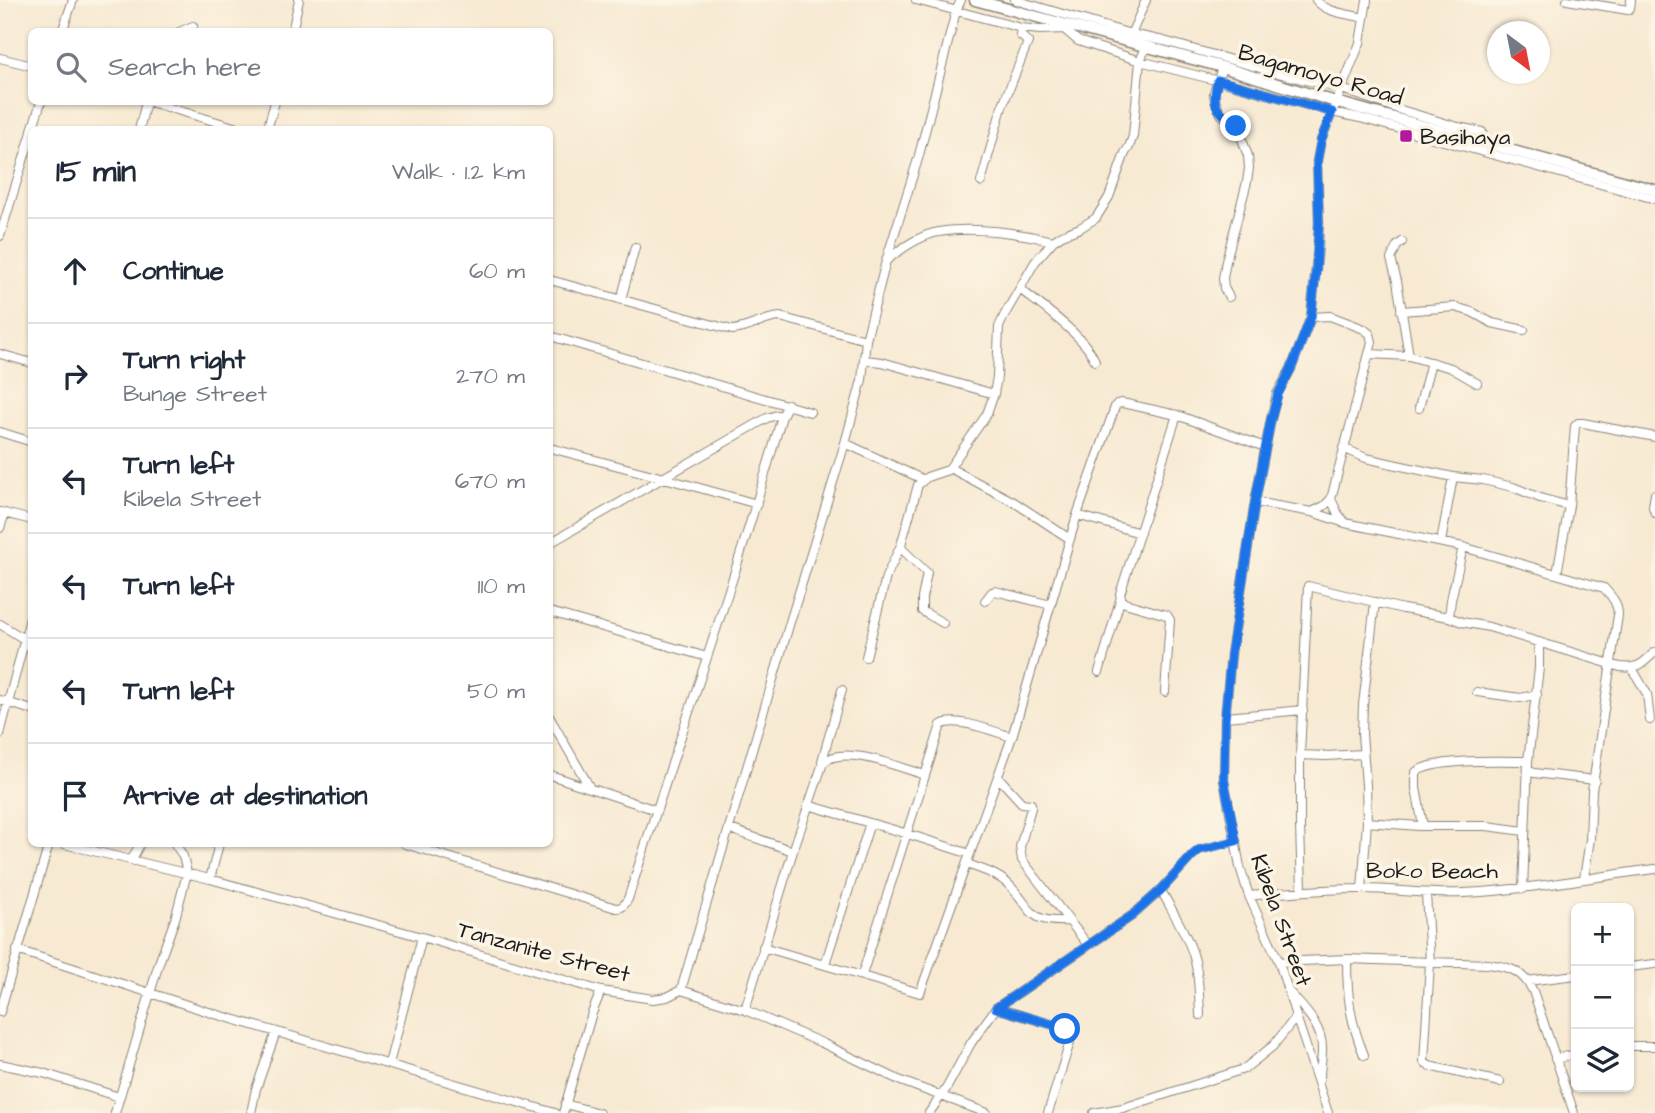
<!DOCTYPE html>
<meta charset="utf-8">
<style>
:root{--surface:#fff;--page:#f2f2f3;--text:#1f2937;--muted:#747a83;--line:#e0e1e3}
body{margin:0;font-family:"Architects Daughter",sans-serif;background:var(--page);color:var(--text)}
.controls{position:absolute;right:21px;bottom:21px;display:grid;overflow:hidden;border-radius:10px;box-shadow:0 2px 5px #0004}
.controls button{width:63px;height:63px;display:grid;place-items:center;padding:0;border:0;border-bottom:2px solid var(--line);background:var(--surface);color:var(--text);font:35px sans-serif}
.compass{position:absolute;left:1487px;top:21px;width:63px;height:63px;border-radius:50%;background:var(--surface);box-shadow:0 2px 5px #0004;rotate:148deg}
.stop{position:absolute;width:21px;height:21px;margin:-16px;border:5px solid #1a73e8;border-radius:50%;background:#fff}
.stop.end{background:#1a73e8;border-color:#fff;box-shadow:0 2px 7px #0008}
.list{margin:0;padding:0;list-style:none}
h2{display:flex;justify-content:space-between;align-items:center;height:91px;margin:0;padding:0 28px;font-size:30px}
h2 small{font-size:23px;font-weight:400;color:var(--muted)}
.list li{display:grid;grid-template-columns:46px 1fr auto;gap:21px;align-items:center;box-sizing:border-box;height:105px;padding:0 28px;border-top:2px solid var(--line)}
.list b{display:block;font-size:26px;white-space:nowrap}
.list p{margin:0;font-size:23px;white-space:nowrap;color:var(--muted)}
.list em{font-size:23px;font-style:normal;color:var(--muted)}
.icon{flex:none;width:38px;height:38px;fill:none;stroke:currentColor;stroke-width:2;stroke-linecap:round;stroke-linejoin:round}
.map{position:relative;flex:none;width:1655px;height:1113px;overflow:hidden}
.search{position:absolute;background:var(--surface);box-shadow:0 2px 5px #0004;left:28px;top:28px;width:525px;height:77px;display:flex;align-items:center;gap:18px;box-sizing:border-box;padding:0 24px;border-radius:10px;color:var(--muted);font-size:26px}
.panel{position:absolute;background:var(--surface);box-shadow:0 2px 5px #0004;left:28px;top:126px;width:525px;height:721px;border-radius:10px}
.map>svg:first-child{display:block}
</style>
<div class="map">
<svg width="1655" height="1113" viewBox="0 0 1655 1113">
<rect width="100%" height="100%" fill="#fcf5e5"/>
<filter id="ink" filterUnits="userSpaceOnUse"><feTurbulence type="fractalNoise" baseFrequency=".0143" numOctaves="2"/><feDisplacementMap in="SourceGraphic" scale="14" xChannelSelector="R" yChannelSelector="G"/><feConvolveMatrix kernelMatrix="1 2 1 2 8 2 1 2 1" color-interpolation-filters="sRGB"/></filter>
<filter id="wash" filterUnits="userSpaceOnUse"><feTurbulence type="fractalNoise" baseFrequency=".00686" numOctaves="4" result="noise"/><feDisplacementMap in="SourceGraphic" scale="28" xChannelSelector="R" yChannelSelector="G"/><feGaussianBlur stdDeviation="1.57" result="paint"/><feColorMatrix in="noise" values="0 0 0 0 0 0 0 0 0 0 0 0 0 0 0 0 0 1.4 0 .05"/><feComposite in="paint" operator="in"/></filter>
<g filter="url(#wash)">
<rect width="100%" height="100%" fill="#f7e9d2"/>
</g>
<g filter="url(#ink)">
<g fill="none" stroke-linecap="round" stroke-linejoin="round">
<g stroke="#8a8277" stroke-width="10">
<path id="minor" d="M916 0 1021 28 1040 30 1064 29 1078 41 1140 61 1231 84 1332 112 1360 118 1655 199
M1015 0 1131 34 1164 41 1274 72 1342 89 1401 110 1458 127 1482 132 1484 142
M1316 0C1326 13 1349 14 1364 18
M1567 0 1628 10 1630 8 1631 0
M62 32 73 0
M179 32 193 26
M292 32 299 0
M1129 39 1146 0
M0 58 32 66
M1222 67 1214 93 1215 100 1221 114 1236 126 1241 136 1248 156 1249 168 1247 182 1226 261 1223 278 1224 288 1229 297
M150 102 244 130
M32 130 41 102
M139 130 146 102
M267 130 275 102
M981 182 1002 107 1028 42 1020 35 1021 28
M0 236 32 132
M1402 242 1397 246 1391 259 1397 281 1409 356
M887 260C902 248 920 235 939 232 973 226 1021 233 1053 241
M550 280 732 330C749 329 763 318 780 317L866 340
M1020 289C1041 306 1086 337 1095 361
M621 300 635 247
M1401 311 1455 307 1472 312 1492 323 1524 330
M1311 317 1330 316 1364 329 1370 334 1372 342 1331 499 1338 514 1344 521
M550 336 810 412
M0 354 32 363
M1369 354 1409 356 1451 368 1477 383
M865 360 882 362 994 394
M1419 408 1431 362
M0 432 32 442
M845 443 924 480
M550 448 664 478 757 504
M1343 448 1366 458 1397 465 1453 477 1483 480 1513 487 1540 498 1569 506
M950 468 1014 502 1070 539
M1655 494 1653 507 1655 513
M1255 502 1312 512 1345 523 1463 547 1604 588C1612 597 1618 603 1618 615L1592 791 1590 839 1584 878
M0 512 32 520
M1312 512 1324 506 1331 499
M1077 515 1140 533
M0 528 5 513
M1441 542 1453 477
M550 543 767 418 777 415 782 416
M1557 574 1569 506 1575 426 1578 423H1583L1655 437
M985 601 992 592 995 591 1051 605
M550 612 707 657
M1449 617 1451 600 1463 547
M943 623 922 611V598L927 573 902 549 901 545 918 485 927 477 948 470 987 414 994 394 997 377 999 327 1005 314 1035 262 1053 241 1062 235 1080 228 1096 218 1109 197 1125 153 1129 147 1133 136 1140 61 1146 47
M0 624 24 639
M866 657 886 577 901 545
M1632 668 1647 694 1650 720
M1099 672 1121 597
M1165 692 1170 620 1167 615 1163 614 1125 603 1122 601 1120 594 1177 415
M1477 692 1521 698 1537 694
M0 700 32 710
M1226 717 1303 710
M550 718 590 788
M0 734 32 611
M1300 755 1326 756 1363 754
M822 761 842 690
M1529 770 1534 773 1595 780
M550 775 656 810
M998 777 1022 803 1031 804V808L1020 847 1022 860 1088 945
M808 805 908 834 970 854
M1367 822 1419 826H1487L1524 831
M1423 826 1416 788V772C1435 758 1503 761 1528 761
M730 829 793 851
M64 844 210 879 422 937 601 991 653 999 667 997 681 990 745 1010 822 1043 901 1081 987 1113
M405 844 616 908C623 908 624 905 628 899 679 738 736 578 782 416L788 404
M132 859 140 844
M967 864C980 869 996 873 1007 883 1034 908 1025 923 1069 921
M210 879 219 844
M1362 889 1367 822 1366 785 1362 734 1363 705 1375 602
M1523 889 1528 761 1539 668V642
M1161 890C1172 911 1186 932 1193 954 1199 973 1199 995 1200 1015
M1302 890 1300 826V755L1308 586 1403 609 1449 617 1462 622 1489 627 1620 667C1639 669 1642 664 1655 652
M1426 893 1430 963 1424 1062 1429 1066 1500 1082
M1249 896C1287 892 1324 889 1362 889 1396 889 1430 895 1463 893 1528 890 1591 877 1655 869
M763 947 920 993 1012 737 1077 515 1115 407 1117 404 1122 403 1177 415 1265 447
M17 950 215 1014 555 1113
M1347 959C1347 996 1350 1021 1364 1055
M1279 962 1347 959 1488 964C1510 967 1522 970 1533 991L1574 1113
M825 964 870 823
M1629 967 1655 964
M862 975 941 725C957 716 995 732 1012 737
M1527 981 1576 975
M681 990 790 622 845 443 862 380 866 340 886 261 918 159 956 11 961 0
M1290 993C1304 1009 1323 1026 1322 1050 1322 1059 1320 1068 1320 1078
M996 1008 1061 1027 1068 1033 1070 1042 1048 1113
M745 1010 793 851 823 763C842 743 901 768 925 775
M0 1012 49 844
M1629 1046H1655
M1555 1059 1576 1054
M0 1064 43 1073 119 1097
M389 1064 422 937
M565 1104 599 1113
M115 1113 159 963 175 919 187 873 183 856 175 844
M251 1113 256 1089 276 1032
M563 1113 592 1013 601 991
M929 1113 946 1089 971 1043 996 1008 1133 915 1161 890 1192 856 1199 850 1236 841
M1094 1113 1123 1108 1244 1069 1273 1046 1296 1017
M1328 1113 1294 1010 1279 962 1249 896 1240 867 1224 780 1225 720 1231 654 1255 502 1271 419 1277 394 1291 369 1311 317 1318 247 1319 222 1317 161 1321 140 1360 43 1367 0"/>
</g>
<g stroke="#8a8277" stroke-width="13">
<path id="highway" d="M975 0 1222 67 1336 102 1655 190"/>
</g>
<use href="#minor" stroke="#fff" stroke-width="8"/>
<use href="#highway" stroke="#fff" stroke-width="10"/>
</g>
</g>
<g fill="none" stroke-linecap="round" stroke-linejoin="round" filter="url(#ink)">
<path stroke="#1a73e8" stroke-width="9" d="M1065 1029 1061 1027 996 1008 1133 915 1161 890 1192 856 1199 850 1236 841 1224 780 1225 719 1231 654 1255 502 1271 419 1278 394 1291 369 1311 317 1316 270 1319 222 1317 161 1321 140 1332 112 1218 80C1210 108 1218 109 1236 126"/>
</g>
<rect fill="#b5179e" stroke="#fcf5e5" stroke-width="2.5" x="1399" y="129" width="14" height="14" rx="3.5"/>
<g text-anchor="middle" stroke-width="7" stroke-linejoin="round" paint-order="stroke">
<g font-size="23" fill="#1c1c1c" stroke="#fcf5e5">
<text transform="translate(1321 74) rotate(16)" y="8">Bagamoyo Road</text>
<text x="1432" y="878">Boko Beach</text>
<text transform="translate(1282 920) rotate(70)" y="8">Kibela Street</text>
<text transform="translate(544 951) rotate(15)" y="8">Tanzanite Street</text>
</g>
<g font-size="23" fill="#1c1c1c" stroke="#fcf5e5" text-anchor="start">
<text x="1420" y="144">Basihaya</text>
</g>
</g>
</svg>
<div class="controls">
<button>+</button>
<button>−</button>
<button><svg class="icon" aria-label="layers" viewBox="0 0 24 24"><path d="M12 4l9 5-9 5-9-5zM3 14l9 5 9-5"/></svg></button>
</div>
<svg class="compass" viewBox="-18 -18 36 36"><path d="M0-13l5 13h-10z" fill="#e53935"/><path d="M0 13l5-13h-10z" fill="#747a83"/></svg>
<div class="stop" style="left:1065px;top:1029px"></div>
<div class="stop end" style="left:1236px;top:126px"></div>
<div class="search"><svg class="icon" aria-label="search" viewBox="0 0 24 24"><circle cx="10" cy="10" r="6"/><path d="M15 15l6 6"/></svg>Search here</div>
<section class="panel">
<h2>15 min<small>Walk · 1.2 km</small></h2>
<ul class="list">
<li><svg class="icon" aria-label="ahead" viewBox="0 0 24 24"><path d="M12 20V5M6 11l6-6 6 6"/></svg><div><b>Continue</b></div><em>60 m</em></li>
<li><svg class="icon" aria-label="right" viewBox="0 0 24 24"><path d="M7 20v-9h11M14 6l5 5-5 5"/></svg><div><b>Turn right</b><p>Bunge Street</p></div><em>270 m</em></li>
<li><svg class="icon" aria-label="left" viewBox="0 0 24 24"><path d="M17 20v-9H6M10 6l-5 5 5 5"/></svg><div><b>Turn left</b><p>Kibela Street</p></div><em>670 m</em></li>
<li><svg class="icon" aria-label="left" viewBox="0 0 24 24"><path d="M17 20v-9H6M10 6l-5 5 5 5"/></svg><div><b>Turn left</b></div><em>110 m</em></li>
<li><svg class="icon" aria-label="left" viewBox="0 0 24 24"><path d="M17 20v-9H6M10 6l-5 5 5 5"/></svg><div><b>Turn left</b></div><em>50 m</em></li>
<li><svg class="icon" aria-label="arrive" viewBox="0 0 24 24"><path d="M6 21V4h12l-3 4 3 4H6"/></svg><div><b>Arrive at destination</b></div></li>
</ul>
</section>
</div>
